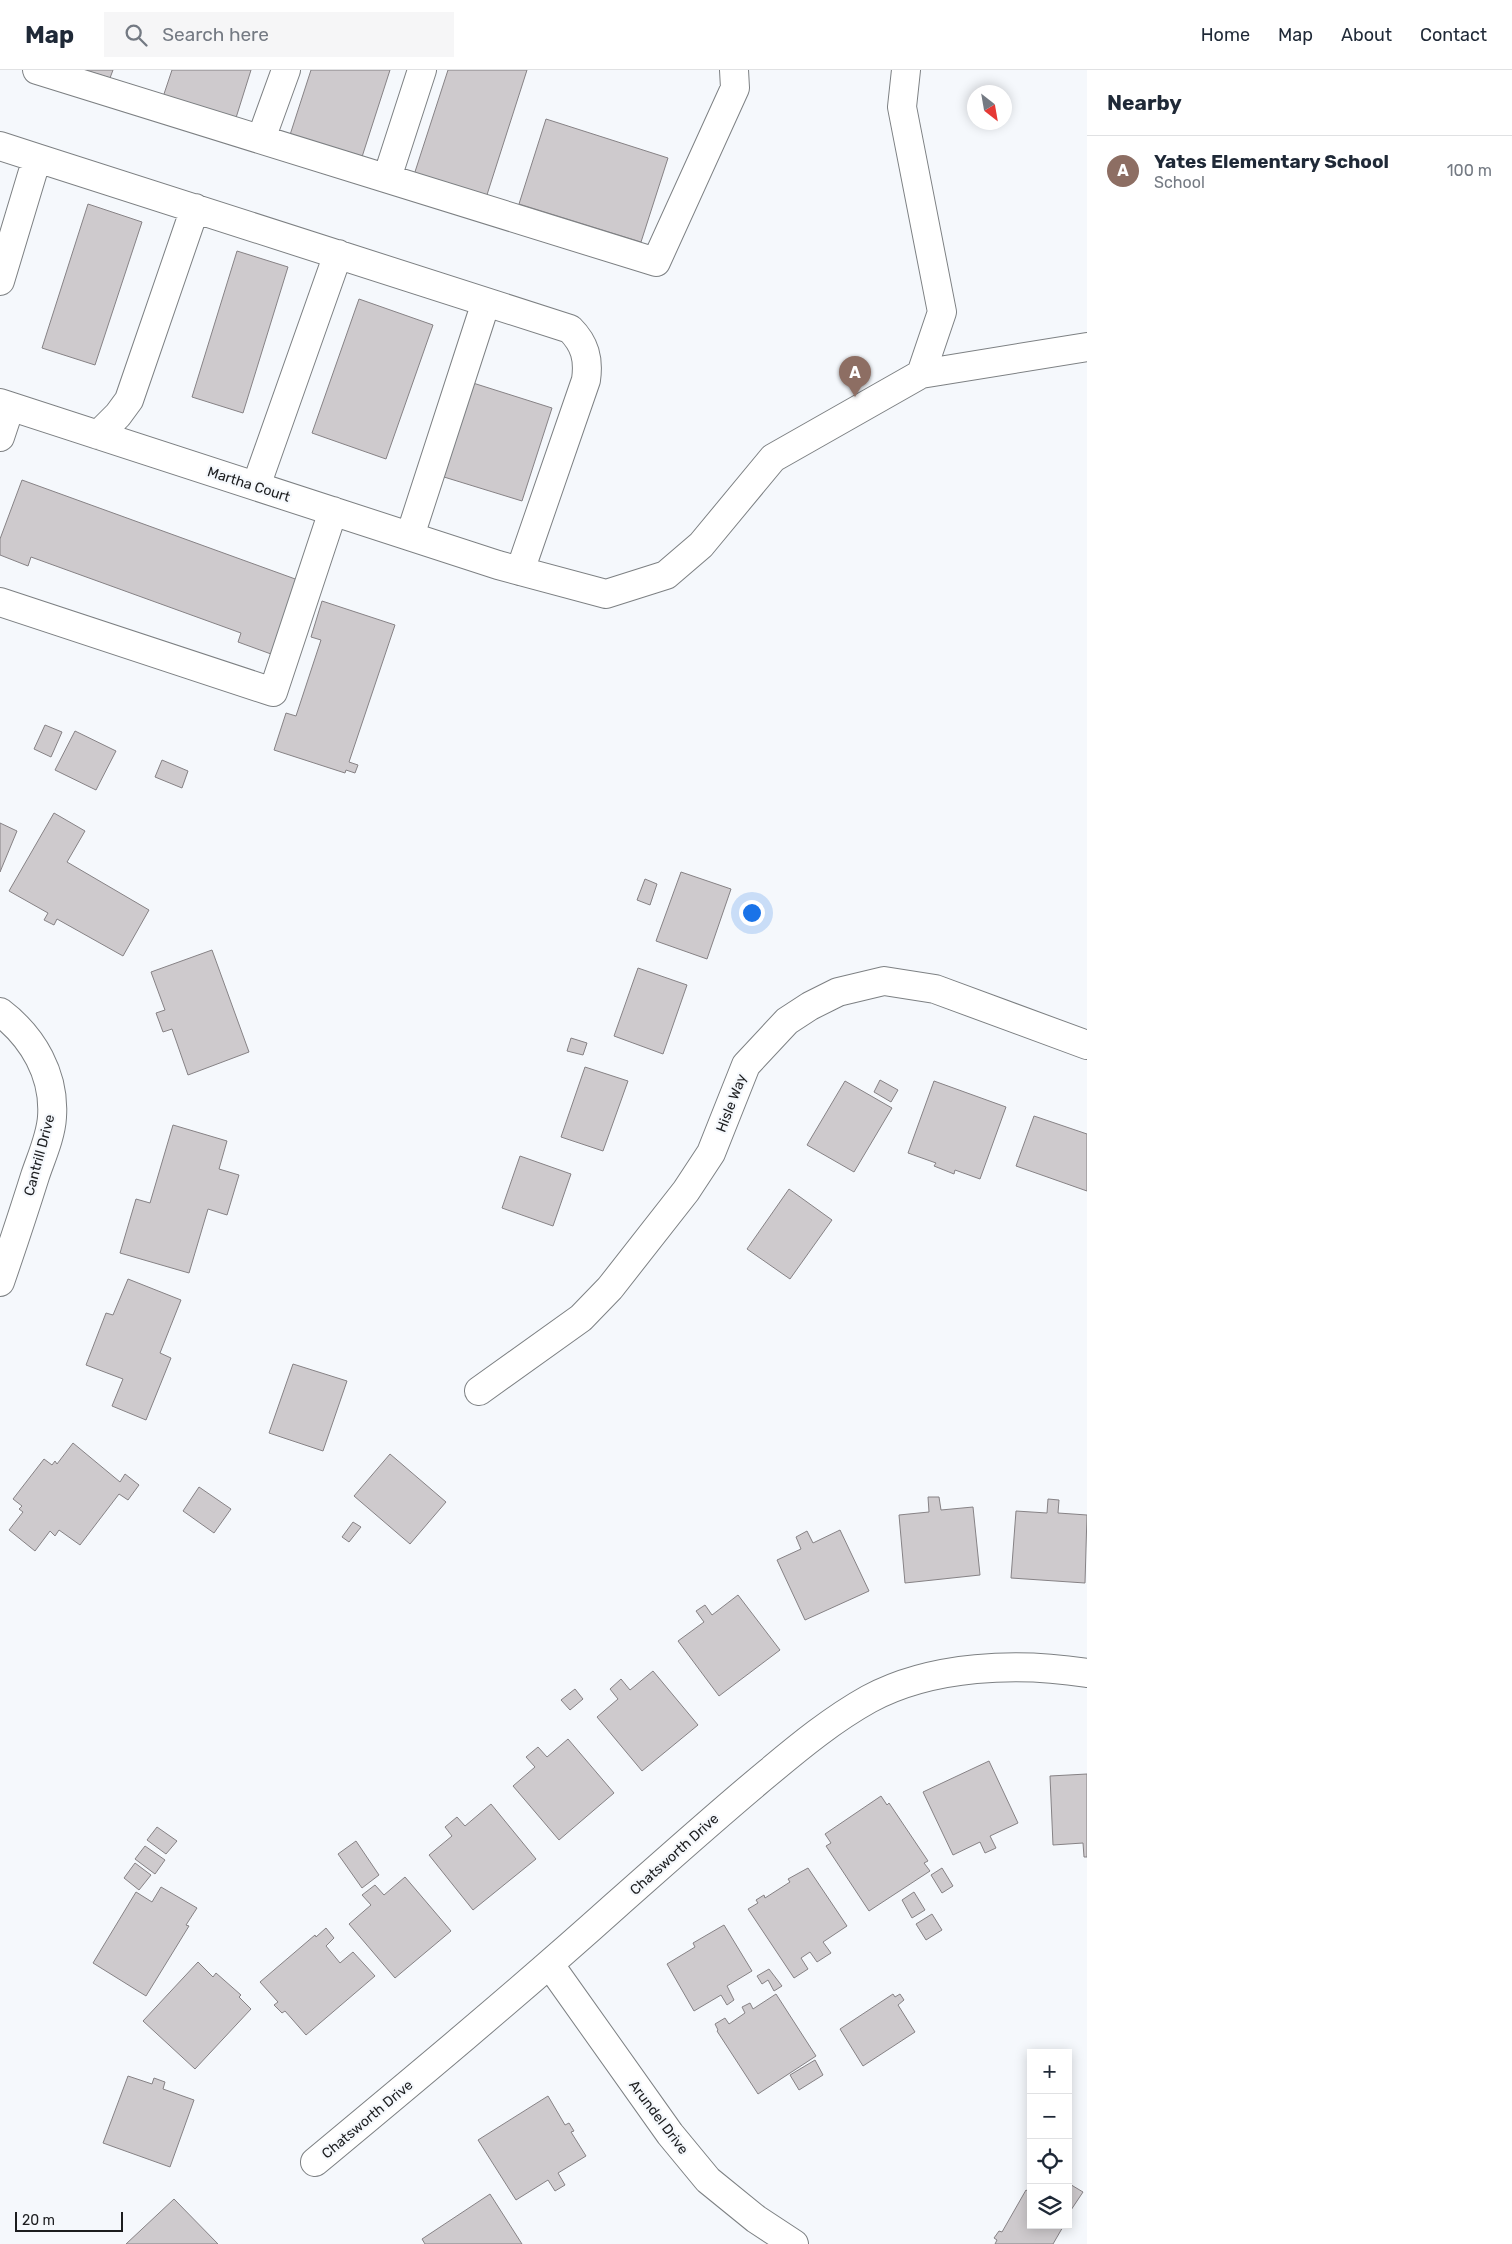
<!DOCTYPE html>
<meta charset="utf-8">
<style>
:root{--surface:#fff;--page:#f6f6f7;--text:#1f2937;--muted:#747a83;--line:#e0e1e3;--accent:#724cc5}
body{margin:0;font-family:Rubik,sans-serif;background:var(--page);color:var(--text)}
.controls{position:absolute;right:15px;bottom:15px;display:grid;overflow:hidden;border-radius:0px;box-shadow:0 2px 12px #0003}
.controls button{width:45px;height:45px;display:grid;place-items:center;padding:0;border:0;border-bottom:1px solid var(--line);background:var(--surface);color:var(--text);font:25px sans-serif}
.compass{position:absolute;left:967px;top:15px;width:45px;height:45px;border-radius:50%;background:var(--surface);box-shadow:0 2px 12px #0003;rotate:149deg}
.scale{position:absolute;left:15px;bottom:12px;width:108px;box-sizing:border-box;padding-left:5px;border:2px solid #1c1d1f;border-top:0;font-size:14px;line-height:18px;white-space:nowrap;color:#1c1d1f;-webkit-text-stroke:4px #f5f8fc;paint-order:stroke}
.you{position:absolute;left:751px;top:842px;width:18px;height:18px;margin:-12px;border:4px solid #fff;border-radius:50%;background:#1a73e8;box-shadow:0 0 0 8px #1a73e833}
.badge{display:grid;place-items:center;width:32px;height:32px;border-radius:50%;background:var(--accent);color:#fff;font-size:16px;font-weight:700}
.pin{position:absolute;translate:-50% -41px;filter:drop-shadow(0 1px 2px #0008)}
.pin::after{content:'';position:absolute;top:26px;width:18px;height:15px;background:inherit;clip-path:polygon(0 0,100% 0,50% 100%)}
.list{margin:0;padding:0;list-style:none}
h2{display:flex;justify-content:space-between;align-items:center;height:65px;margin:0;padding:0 20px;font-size:21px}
h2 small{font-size:16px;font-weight:400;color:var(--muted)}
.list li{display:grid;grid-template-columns:32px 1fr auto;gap:15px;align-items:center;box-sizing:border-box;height:70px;padding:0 20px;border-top:1px solid var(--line)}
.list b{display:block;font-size:19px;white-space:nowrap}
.list p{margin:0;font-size:16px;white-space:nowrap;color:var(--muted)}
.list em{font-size:16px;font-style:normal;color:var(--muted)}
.icon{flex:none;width:28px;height:28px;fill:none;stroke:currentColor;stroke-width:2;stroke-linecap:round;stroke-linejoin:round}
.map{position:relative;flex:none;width:1087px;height:2174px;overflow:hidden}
header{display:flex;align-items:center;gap:30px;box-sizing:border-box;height:70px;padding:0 25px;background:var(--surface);border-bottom:1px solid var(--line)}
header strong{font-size:24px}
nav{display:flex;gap:28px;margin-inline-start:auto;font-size:18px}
.search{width:350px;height:45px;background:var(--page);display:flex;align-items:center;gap:12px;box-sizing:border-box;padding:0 18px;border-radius:0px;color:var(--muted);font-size:19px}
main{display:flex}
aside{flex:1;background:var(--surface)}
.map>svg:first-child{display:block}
</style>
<header>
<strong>Map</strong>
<div class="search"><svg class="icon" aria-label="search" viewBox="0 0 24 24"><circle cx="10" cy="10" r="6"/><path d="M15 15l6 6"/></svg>Search here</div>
<nav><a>Home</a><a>Map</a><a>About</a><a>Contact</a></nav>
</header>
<main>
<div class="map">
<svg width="1087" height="2174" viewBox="0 0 1087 2174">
<rect width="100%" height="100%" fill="#f5f8fc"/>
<path fill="#cecacd" stroke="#868285" d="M85 0H113L110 8Z
M172 0H251L235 51 163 27Z
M311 0H390L361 90 289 68Z
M448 0H527L485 131 413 108Z
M546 49 668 88 641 172 519 134Z
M88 134 142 152 95 295 42 278Z
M237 181 288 197 243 343 192 327Z
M359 229 433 255 386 389 312 363Z
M473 313 552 338 522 431 444 407Z
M22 410 298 510 271 584 238 572 241 563 31 487 28 496 0 485V469Z
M322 531 395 555 349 692 358 695 355 703 346 700 345 703 274 680 286 643 296 646 321 570 311 567Z
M45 655 62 662 51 687 34 679Z
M75 661 116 681 96 720 55 700Z
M162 690 188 701 182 718 155 707Z
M54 743 85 761 67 792 149 840 123 886 57 849 54 855 44 850 48 843 9 821Z
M0 753 17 761 0 802Z
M681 802 731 819 707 889 656 871Z
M645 809 657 814 650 835 637 830Z
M212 880 249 982 188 1005 172 959 163 962 156 943 165 940 151 902Z
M638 898 687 915 663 984 614 966Z
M571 968 587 973 583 985 567 981Z
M585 997 628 1011 603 1081 561 1067Z
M880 1010 898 1020 891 1032 874 1022Z
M845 1011 892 1038 854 1102 807 1075Z
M934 1011 1006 1037 980 1109 955 1100 954 1104 934 1096 936 1093 908 1083Z
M1034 1046 1087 1064V1121L1016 1096Z
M173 1055 227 1071 219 1099 239 1105 227 1145 208 1139 189 1203 120 1183 136 1129 150 1133Z
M520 1086 571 1104 553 1156 502 1138Z
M789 1119 832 1150 790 1209 747 1179Z
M128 1209 181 1230 160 1283 171 1288 146 1350 112 1336 123 1309 86 1295 106 1243 113 1245Z
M293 1294 347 1311 323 1381 269 1363Z
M73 1373 120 1412 125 1404 139 1415 128 1430 119 1424 80 1475 59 1460 55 1466 50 1461 35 1481 9 1460 23 1442 19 1439 22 1436 13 1429 44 1389 52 1395 55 1391 57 1394Z
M390 1384 446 1432 410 1474 354 1426Z
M199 1417 231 1439 214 1463 183 1441Z
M928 1427H939L941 1440 973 1437 980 1505 905 1513 899 1445 929 1442Z
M1048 1429 1059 1430 1058 1443 1087 1445 1085 1513 1011 1508 1016 1441 1047 1443Z
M353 1452 361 1457 349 1472 342 1467Z
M840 1460 869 1521 805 1550 777 1490 801 1479 796 1467 807 1461 813 1473Z
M738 1525 780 1580 719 1626 678 1571 704 1552 696 1541 705 1535 712 1545Z
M653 1601 698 1655 642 1701 597 1647 618 1629 610 1619 621 1609 630 1620Z
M575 1619 583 1629 570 1640 561 1630Z
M568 1669 614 1723 559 1770 513 1716 535 1697 526 1687 538 1677 547 1687Z
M989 1691 1018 1753 990 1766 996 1778 985 1783 980 1772 953 1785 923 1722Z
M1087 1704V1787H1084L1083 1773 1053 1775 1050 1706Z
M881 1726 887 1735 889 1733 928 1791 924 1793 930 1801 869 1841 826 1776 831 1773 825 1764Z
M491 1734 536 1789 473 1840 429 1785 452 1766 445 1757 457 1747 465 1756Z
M157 1757 177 1771 166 1784 147 1770Z
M356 1771 379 1805 362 1818 338 1784Z
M145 1776 165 1790 155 1804 135 1789Z
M135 1793 151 1805 139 1820 124 1808Z
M808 1798 847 1856 823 1872 831 1883 817 1892 810 1882 801 1888 808 1899 794 1908 748 1839 758 1833 756 1830 764 1825 765 1828 790 1812 788 1809Z
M942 1798 953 1816 942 1823 931 1805Z
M405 1807 451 1861 395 1908 349 1854 371 1835 362 1825 375 1815 384 1825Z
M161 1817 197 1838 186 1855 189 1856 146 1926 93 1893 136 1822 152 1832Z
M914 1822 925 1840 912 1848 902 1830Z
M932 1844 942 1860 926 1870 916 1854Z
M724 1855 752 1901 727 1916 734 1930 727 1935 721 1925 694 1941 667 1894 695 1877 693 1873Z
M326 1858 334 1868 326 1876 340 1893 353 1882 375 1906 306 1965 285 1941 282 1943 274 1935 278 1932 260 1912 315 1865 316 1867Z
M198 1892 213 1907 216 1903 241 1925 239 1927 251 1939 195 1999 143 1951Z
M769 1899 782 1916 774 1921 768 1910 762 1914 757 1906Z
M776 1924 816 1986 758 2024 717 1961 718 1960 715 1954 725 1948 729 1954 745 1943 742 1937 750 1933 753 1939Z
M893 1924 895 1927 900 1924 904 1930 898 1935 915 1962 863 1996 840 1959Z
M815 1990 823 2005 799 2020 790 2005Z
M128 2006 152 2014 154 2008 165 2012 163 2019 194 2030 170 2097 103 2073Z
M548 2026 565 2055 569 2053 574 2061 571 2062 586 2086 558 2103 565 2115 555 2121 548 2110 516 2130 478 2070Z
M1068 2113 1083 2122 1071 2140 1068 2139Z
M1026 2120 1031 2123V2155H1064L1053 2174H995L997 2170 994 2168 999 2161 1002 2162Z
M490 2124 522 2174H425L422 2169Z
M174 2129 218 2174H126Z"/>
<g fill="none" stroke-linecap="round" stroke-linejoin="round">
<g stroke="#7d8083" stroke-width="30">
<path id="minor" d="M37 0 656 192 735 18 734 0
M261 69 286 0
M0 76 37 88 0 211
M37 88 570 259C585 274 589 289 586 310L520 501
M387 108 422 0
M921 304 1087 277
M0 333 498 495 606 524 666 505 701 475 773 388 921 304 942 242 902 37 906 0
M98 365 118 345 129 330 195 138
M0 367 10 337
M256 416 338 184
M410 466 486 232
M0 532 273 622 333 441
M0 942C33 967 55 1005 52 1047 51 1066 41 1088 35 1106 24 1141 12 1177 0 1212
M479 1321 581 1248 610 1218 686 1121 711 1083 746 995 787 951 810 936 838 922 884 911 935 919 1087 975
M550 1895 670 2064 708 2110 756 2149 794 2174
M315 2092C416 2008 517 1924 615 1836 666 1791 717 1745 769 1702 800 1676 833 1649 869 1629 932 1595 1018 1592 1087 1603"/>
</g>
<use href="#minor" stroke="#fff" stroke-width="28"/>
</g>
<g text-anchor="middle" stroke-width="4.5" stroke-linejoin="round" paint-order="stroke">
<g font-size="14" fill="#1c1d1f" stroke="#f5f8fc">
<text transform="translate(249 414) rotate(18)" y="5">Martha Court</text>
<text transform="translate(731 1033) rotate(-69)" y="5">Hisle Way</text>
<text transform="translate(39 1085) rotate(-75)" y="5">Cantrill Drive</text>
<text transform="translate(674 1784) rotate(-42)" y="5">Chatsworth Drive</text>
<text transform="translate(659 2047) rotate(53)" y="5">Arundel Drive</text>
<text transform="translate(367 2049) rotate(-40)" y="5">Chatsworth Drive</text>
</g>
</g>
</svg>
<div class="controls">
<button>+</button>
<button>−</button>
<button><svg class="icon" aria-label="locate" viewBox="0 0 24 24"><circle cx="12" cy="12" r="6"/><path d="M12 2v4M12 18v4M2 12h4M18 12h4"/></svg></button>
<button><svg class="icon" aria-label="layers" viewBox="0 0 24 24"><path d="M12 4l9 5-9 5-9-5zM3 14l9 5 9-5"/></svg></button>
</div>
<svg class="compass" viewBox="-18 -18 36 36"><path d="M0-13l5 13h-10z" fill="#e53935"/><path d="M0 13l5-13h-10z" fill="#747a83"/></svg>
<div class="scale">20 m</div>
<div class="you"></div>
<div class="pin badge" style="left:855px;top:327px;background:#8d6e63">A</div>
</div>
<aside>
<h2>Nearby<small></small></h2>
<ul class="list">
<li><span class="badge" style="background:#8d6e63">A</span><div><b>Yates Elementary School</b><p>School</p></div><em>100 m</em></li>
</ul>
</aside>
</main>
